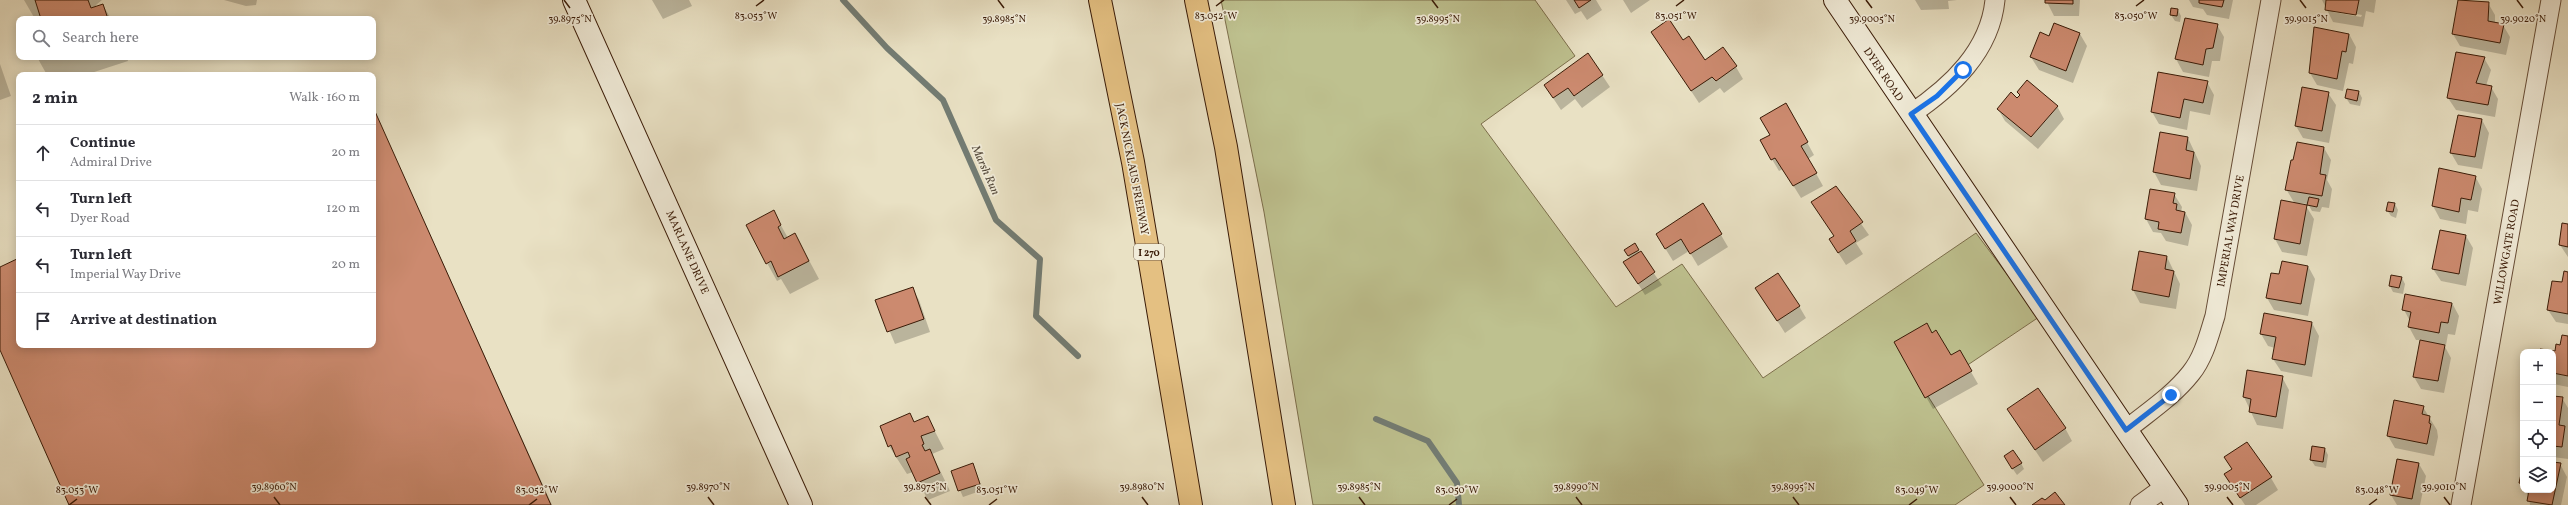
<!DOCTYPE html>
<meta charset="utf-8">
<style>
:root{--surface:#fff;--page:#f2f2f3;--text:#2b2b33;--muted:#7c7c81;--line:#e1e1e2}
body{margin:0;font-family:Vollkorn,serif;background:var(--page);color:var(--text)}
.controls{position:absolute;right:12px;bottom:12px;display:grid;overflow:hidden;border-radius:8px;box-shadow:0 2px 10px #0003}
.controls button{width:36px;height:36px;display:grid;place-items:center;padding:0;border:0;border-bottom:1px solid var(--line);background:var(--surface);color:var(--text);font:20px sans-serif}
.stop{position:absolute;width:12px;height:12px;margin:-9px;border:3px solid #1a73e8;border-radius:50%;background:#fff}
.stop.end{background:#1a73e8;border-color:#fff;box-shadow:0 1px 4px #0008}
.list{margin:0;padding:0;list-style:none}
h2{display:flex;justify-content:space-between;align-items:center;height:52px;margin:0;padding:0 16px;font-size:17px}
h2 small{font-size:13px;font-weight:400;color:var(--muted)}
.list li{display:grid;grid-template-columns:26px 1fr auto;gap:12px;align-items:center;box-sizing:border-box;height:56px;padding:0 16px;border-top:1px solid var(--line)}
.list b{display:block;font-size:15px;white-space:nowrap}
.list p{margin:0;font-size:13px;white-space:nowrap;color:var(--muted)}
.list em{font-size:13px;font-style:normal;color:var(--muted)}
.icon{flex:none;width:22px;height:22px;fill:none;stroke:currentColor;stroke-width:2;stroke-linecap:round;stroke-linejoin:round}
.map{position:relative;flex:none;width:2568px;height:505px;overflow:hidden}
.search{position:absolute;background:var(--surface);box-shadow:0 2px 10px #0003;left:16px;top:16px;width:360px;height:44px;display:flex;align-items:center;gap:10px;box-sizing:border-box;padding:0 14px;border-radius:8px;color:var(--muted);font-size:15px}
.panel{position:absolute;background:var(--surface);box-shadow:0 2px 10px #0003;left:16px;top:72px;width:360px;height:276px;border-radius:8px}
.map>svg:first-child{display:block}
</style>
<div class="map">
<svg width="2568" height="505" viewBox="0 0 2568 505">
<rect width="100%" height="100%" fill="#e9e1c4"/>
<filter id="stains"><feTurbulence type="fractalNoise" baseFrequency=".005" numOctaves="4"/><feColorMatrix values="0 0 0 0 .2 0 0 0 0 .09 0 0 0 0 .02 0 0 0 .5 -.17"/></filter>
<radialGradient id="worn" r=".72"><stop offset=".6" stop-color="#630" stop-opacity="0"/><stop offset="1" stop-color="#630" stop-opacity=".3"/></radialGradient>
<path fill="#bec18f" stroke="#7c6e4b" d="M1221 0H1535L1575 56 1481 124 1616 307 1682 264 1763 378 1976 233 2039 317 1926 393 1984 485 1955 505H1313L1264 212Z"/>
<path fill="#0003" fill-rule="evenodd" d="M24 0H102L96 5V7L103 5 111 19H35Z
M224 0H257L256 5 246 6Z
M652 0H689L692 6 663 19Z
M1566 0H1596L1602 10 1587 20 1581 11 1575 14Z
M1623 0H1650L1631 13Z
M1915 0H1957L1948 1 1949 9 1921 10Z
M2046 0H2080L2079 16H2054Z
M2189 0H2233L2229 19 2207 15 2203 9 2193 7Z
M2322 0H2376L2374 13 2366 11 2363 27 2333 22ZM2333 10 2362 15 2361 17 2333 12Z
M2460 0 2488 3 2495 15V23L2503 25 2510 37 2506 55 2460 46 2453 34Z
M2178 10 2181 16 2180 22 2175 21 2171 15Z
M2217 25 2224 37 2220 61H2212L2209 77 2183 72 2176 59Z
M1652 32 1683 41 1704 61 1736 67 1743 79 1724 93 1720 88 1699 103Z
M2080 34 2087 46 2073 83 2039 70 2031 57Z
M2349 34 2356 47 2353 64 2349 63 2343 91 2317 85 2310 73Z
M37 57H127L128 61 85 75H47Z
M2484 58 2491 70 2486 86 2491 87 2498 99 2495 117 2456 110 2448 98Z
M0 64 11 96 0 100Z
M1602 75 1610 87 1582 108 1575 99 1561 110 1545 86Z
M2207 82 2214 95 2210 115 2190 111 2187 130 2159 124 2152 112Z
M2018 92 2057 106 2064 119 2038 149 2005 121 1998 109 2018 99 2020 96Z
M2359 92 2362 98 2360 106 2350 104 2346 98Z
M2328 93 2336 105 2329 143 2303 138 2296 126Z
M1786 104 1814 155 1808 159 1823 186 1801 198 1783 169 1779 171 1761 141 1771 135Z
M373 108 552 505H70L0 348V268L19 259V345H373Z
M2459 117 2482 120 2489 133 2482 169 2458 165 2451 153Z
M2161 133 2188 138 2201 166 2197 191 2161 185 2154 172Z
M2324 148 2331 160 2327 180 2332 189 2329 208 2322 207 2320 212 2312 211 2308 204 2299 203V205L2306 206 2314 219 2307 256 2282 252 2275 239 2295 204 2286 189Z
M2440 170 2475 176 2482 189 2478 212 2468 210 2466 224 2440 219 2433 206Z
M1835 187 1869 235 1856 243 1863 254 1846 265 1830 240 1835 237 1820 215Z
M2151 190 2174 194 2182 207 2181 212H2185L2192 225 2188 246 2166 241 2161 233 2153 232 2146 219Z
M2395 204 2398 210 2396 218 2391 216 2387 210Z
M773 211 788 238 795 234 819 279 790 294 781 279 777 281 767 263Z
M2568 225V257L2560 245Z
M1657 235H1721L1728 247 1698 266 1689 251 1673 261Z
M2466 236 2473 248 2466 286 2441 281 2433 269Z
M1634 245 1662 285 1645 295 1632 274 1630 258 1625 250Z
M2140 252 2167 257 2180 284 2176 309 2140 303 2133 290Z
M2308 266 2315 279 2308 316 2274 310 2267 298 2280 275Z
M2568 273V324L2556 322 2548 310Z
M2392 276 2402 278 2405 284 2403 294 2393 292 2390 286Z
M912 288 919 300 930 332 895 344 877 301Z
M1764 300 1799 306 1806 318 1785 333Z
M2452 303 2459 316 2455 335 2448 334 2446 345H2444L2451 358 2444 393 2421 389 2414 377 2421 340H2416L2409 327 2410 321 2404 310Z
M2312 323 2319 336 2312 377 2281 371 2273 359 2275 348 2268 346 2261 334Z
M1932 334 1950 357 1959 351 1978 384 1933 409 1895 343Z
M2568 337V387L2553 384V352H2540V350L2556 352Z
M2282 377 2289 390 2283 429 2257 425 2244 397Z
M2553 397 2562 398 2568 408V459L2553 457Z
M2423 407 2437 430 2438 437 2434 456 2395 448 2388 436Z
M2008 410 2065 428 2072 441 2043 462Z
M910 414 915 423 928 418 944 449 932 454 950 491 928 500 913 472 907 474 889 446Z
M2325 449 2328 455 2326 468 2315 466 2311 460Z
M2008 462 2021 463 2024 469 2017 475Z
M2553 463 2560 464 2567 477 2561 505H2530L2529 496 2524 490H2553Z
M973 464 983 490 963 497 952 472Z
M2419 464 2426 476 2420 505H2397L2391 495Z
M2225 475 2271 478 2278 490 2256 505H2245Z"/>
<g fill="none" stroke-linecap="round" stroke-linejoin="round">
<path stroke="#737c73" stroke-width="6" d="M843 0 887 48 943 100 996 220 1040 259 1036 316 1078 356
M1376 419 1428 441 1457 483 1459 505"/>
</g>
<path fill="#cc8a6f" stroke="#3a1b07" d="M35 0H88L91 8 103 4 108 19H41Z
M1574 0H1591L1579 8Z
M2045 0H2073V4L2045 3Z
M2199 0H2224L2222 7 2199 3Z
M2326 0H2359L2356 15 2325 10Z
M2458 0 2489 2 2488 21 2504 24 2500 43 2452 34Z
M2171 8 2178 9 2177 16 2170 15Z
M2185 18 2218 24 2213 48 2206 49 2203 65 2175 59Z
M1669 19 1683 40 1689 36 1705 60 1723 47 1737 66 1716 81 1712 77 1691 91 1651 32Z
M2054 23 2080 33 2066 71 2030 57 2040 32 2049 36Z
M2314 27 2349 34 2346 52 2342 51 2337 79 2309 73Z
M2456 52 2485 57 2476 83 2492 86 2488 105 2447 98Z
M1588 53 1603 75 1574 96 1568 88 1553 98 1544 85Z
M2158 72 2208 81 2203 103 2184 99 2180 118 2151 112Z
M2027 80 2058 106 2031 137 1997 109 2011 92 2017 98 2020 95 2017 92Z
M2302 87 2329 92 2322 131 2295 126Z
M2347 89 2359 91 2357 101 2345 98Z
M1786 103 1808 142 1801 146 1817 173 1793 186 1775 158 1771 160 1760 140 1770 135 1760 118Z
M373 107 551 505H69L0 350V267L19 258V345H373Z
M2458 115 2482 119 2475 157 2450 153Z
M2160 132 2188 137 2186 150 2194 152 2190 179 2153 172Z
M2297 142 2324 147 2320 174 2326 175 2322 196 2285 190 2291 160H2293Z
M2439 168 2476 176 2471 200 2461 198 2459 212 2432 206Z
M1836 186 1863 222 1850 231 1856 241 1838 253 1829 239 1834 236 1811 202Z
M2150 189 2175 193 2173 203 2177 204 2176 210 2185 212 2181 233 2158 229 2159 222 2145 219Z
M2309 197 2319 199 2317 207 2307 205Z
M2281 200 2307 205 2300 244 2274 239Z
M2388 202 2395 203 2393 212 2386 211Z
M1703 203 1722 234 1690 254 1681 239 1665 249 1656 234Z
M774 210 781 225 778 227 784 239 795 233 809 261 778 277 771 261 766 264 746 225Z
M2562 223 2568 224V247L2559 245Z
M2440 230 2466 235 2459 274 2432 269Z
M1635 243 1639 250 1628 256 1624 250Z
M1641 251 1655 272 1638 284 1623 262Z
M2139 251 2167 256 2165 269 2174 271 2169 297 2132 290Z
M2282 261 2308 266 2301 304 2266 298 2271 273 2279 274Z
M2564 271 2568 272V314L2547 310 2552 281 2562 282Z
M1778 273 1800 306 1777 321 1755 288Z
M2391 275 2402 277 2399 288 2389 286Z
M913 287 924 319 887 332 875 300Z
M2405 294 2452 303 2448 323 2441 322 2439 333 2408 327 2411 312 2402 310Z
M2264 313 2312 322 2305 365 2272 359 2276 337 2260 334Z
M1927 323 1932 333 1936 330 1951 355 1960 350 1972 371 1925 398 1894 342Z
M2562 335 2568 336V376L2553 373V352H2539L2540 349 2555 351 2556 344 2560 345Z
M2420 340 2445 345 2438 381 2413 377Z
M2247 370 2283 376 2276 417 2249 412 2251 399 2243 397Z
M2038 388 2066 428 2035 450 2007 409Z
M2553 396 2563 397 2559 425 2565 426 2562 447 2553 446Z
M2394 400 2424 406 2422 414 2430 416 2429 423 2431 424 2427 444 2387 436Z
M910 413 914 422 928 416 935 431 921 436 924 444 922 445 925 451 930 449 940 473 917 483 906 459 910 457 908 452 896 457 891 445 888 447 880 426Z
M2247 442 2272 477 2240 498 2224 474 2232 469 2224 457Z
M2312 446 2325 448 2323 462 2310 460Z
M2013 450 2022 463 2012 469 2004 456Z
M2397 459 2419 463 2412 499 2390 495Z
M2553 462 2561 463 2552 505 2527 501 2529 490H2553Z
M973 463 980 484 958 491 951 471Z
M2523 465V484L2519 483Z
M2055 492 2065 505H2032L2042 498 2045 500Z"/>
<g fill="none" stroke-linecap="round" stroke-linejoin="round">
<g stroke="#664c36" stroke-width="21">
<path id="street" d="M1911 114C1951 87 1990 51 1995 0
M2126 430C2148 412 2173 396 2191 373 2204 357 2209 335 2215 316L2271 0
M2140 505 2165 487
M2461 505 2551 0"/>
</g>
<g stroke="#3a1b07" stroke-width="24">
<path id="secondary" d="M574 0 801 505
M1835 0 2177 505"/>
</g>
<g stroke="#3a1b07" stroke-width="24">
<path id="highway" d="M1100 0 1133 162 1191 505
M1196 0 1226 147 1284 505"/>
</g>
<use href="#street" stroke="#f1ecd9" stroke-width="19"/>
<use href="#secondary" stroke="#f1ecd9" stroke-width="22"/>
<use href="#highway" stroke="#e4c082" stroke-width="22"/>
</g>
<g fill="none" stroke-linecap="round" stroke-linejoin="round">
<path stroke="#1a73e8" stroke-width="5" d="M1963 70 1937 96 1911 114 2126 430 2171 395"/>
</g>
<path fill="none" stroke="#3a1b07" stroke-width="1.5" d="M564 0 570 8M998 0 1004 8M1432 0 1438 8M1866 0 1872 8M2300 0 2306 8M2517 0 2523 8M756 6 764 0M1216 6 1224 0M1676 6 1684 0M2136 6 2144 0M274 497 280 505M708 497 714 505M925 497 931 505M1142 497 1148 505M1359 497 1365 505M1576 497 1582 505M1793 497 1799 505M2010 497 2016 505M2227 497 2233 505M2444 497 2450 505M69 505 77 499M529 505 537 499M989 505 997 499M1449 505 1457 499M1909 505 1917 499M2369 505 2377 499"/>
<g text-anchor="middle" stroke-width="3.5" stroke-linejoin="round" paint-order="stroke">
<rect fill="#f1ecd9" stroke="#715a46" stroke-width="1" x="1134" y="244" width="30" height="16" rx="3"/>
<g font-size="10" font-weight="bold" fill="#3a1b07">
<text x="1149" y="256">I 270</text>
</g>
<g font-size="11" fill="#3a1b07" stroke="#f1ecd9">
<text transform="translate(1884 74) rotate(56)" y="4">DYER ROAD</text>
<text transform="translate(1133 169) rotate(79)" y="4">JACK NICKLAUS FREEWAY</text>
<text transform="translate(2230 231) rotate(-80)" y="4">IMPERIAL WAY DRIVE</text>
<text transform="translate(688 252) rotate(66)" y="4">MARLANE DRIVE</text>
<text transform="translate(2506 252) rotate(-80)" y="4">WILLOWGATE ROAD</text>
</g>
<g font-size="12" font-style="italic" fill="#564b3d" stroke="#f1ecd9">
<text transform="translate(986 170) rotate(66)" y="4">Marsh Run</text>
</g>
</g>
<g font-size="10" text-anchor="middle" fill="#3a1b07" stroke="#f1ecd9" stroke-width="3.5" stroke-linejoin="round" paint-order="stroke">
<text x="1216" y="19">83.052°W</text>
<text x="1676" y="19">83.051°W</text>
<text x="756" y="19">83.053°W</text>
<text x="2136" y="19">83.050°W</text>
<text x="570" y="22">39.8975°N</text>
<text x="1438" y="22">39.8995°N</text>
<text x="1872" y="22">39.9005°N</text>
<text x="2306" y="22">39.9015°N</text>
<text x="2523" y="22">39.9020°N</text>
<text x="1004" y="22">39.8985°N</text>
<text x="274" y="490">39.8960°N</text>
<text x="708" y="490">39.8970°N</text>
<text x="925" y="490">39.8975°N</text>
<text x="1142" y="490">39.8980°N</text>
<text x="1359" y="490">39.8985°N</text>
<text x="1576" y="490">39.8990°N</text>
<text x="1793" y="490">39.8995°N</text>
<text x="2010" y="490">39.9000°N</text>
<text x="2227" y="490">39.9005°N</text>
<text x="2444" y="490">39.9010°N</text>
<text x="77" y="493">83.053°W</text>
<text x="537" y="493">83.052°W</text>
<text x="997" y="493">83.051°W</text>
<text x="1457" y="493">83.050°W</text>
<text x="1917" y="493">83.049°W</text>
<text x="2377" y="493">83.048°W</text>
</g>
<rect width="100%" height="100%" filter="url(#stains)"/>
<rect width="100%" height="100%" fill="url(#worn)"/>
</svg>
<div class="controls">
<button>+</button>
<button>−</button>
<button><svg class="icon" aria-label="locate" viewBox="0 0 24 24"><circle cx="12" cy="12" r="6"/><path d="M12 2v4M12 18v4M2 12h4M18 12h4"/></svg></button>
<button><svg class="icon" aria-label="layers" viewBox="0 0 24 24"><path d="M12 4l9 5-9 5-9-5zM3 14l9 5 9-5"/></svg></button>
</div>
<div class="stop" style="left:1963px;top:70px"></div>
<div class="stop end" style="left:2171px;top:395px"></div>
<div class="search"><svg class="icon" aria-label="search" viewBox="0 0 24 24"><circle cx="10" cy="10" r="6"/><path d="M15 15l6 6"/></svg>Search here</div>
<section class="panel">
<h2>2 min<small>Walk · 160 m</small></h2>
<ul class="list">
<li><svg class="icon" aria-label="ahead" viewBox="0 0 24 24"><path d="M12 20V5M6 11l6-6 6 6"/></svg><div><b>Continue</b><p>Admiral Drive</p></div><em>20 m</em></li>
<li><svg class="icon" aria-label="left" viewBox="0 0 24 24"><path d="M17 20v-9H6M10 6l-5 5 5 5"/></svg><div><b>Turn left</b><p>Dyer Road</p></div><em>120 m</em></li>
<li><svg class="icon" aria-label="left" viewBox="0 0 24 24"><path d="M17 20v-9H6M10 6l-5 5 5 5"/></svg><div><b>Turn left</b><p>Imperial Way Drive</p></div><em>20 m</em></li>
<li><svg class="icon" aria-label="arrive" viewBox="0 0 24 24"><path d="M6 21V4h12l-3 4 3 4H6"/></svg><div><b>Arrive at destination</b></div></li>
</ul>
</section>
</div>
